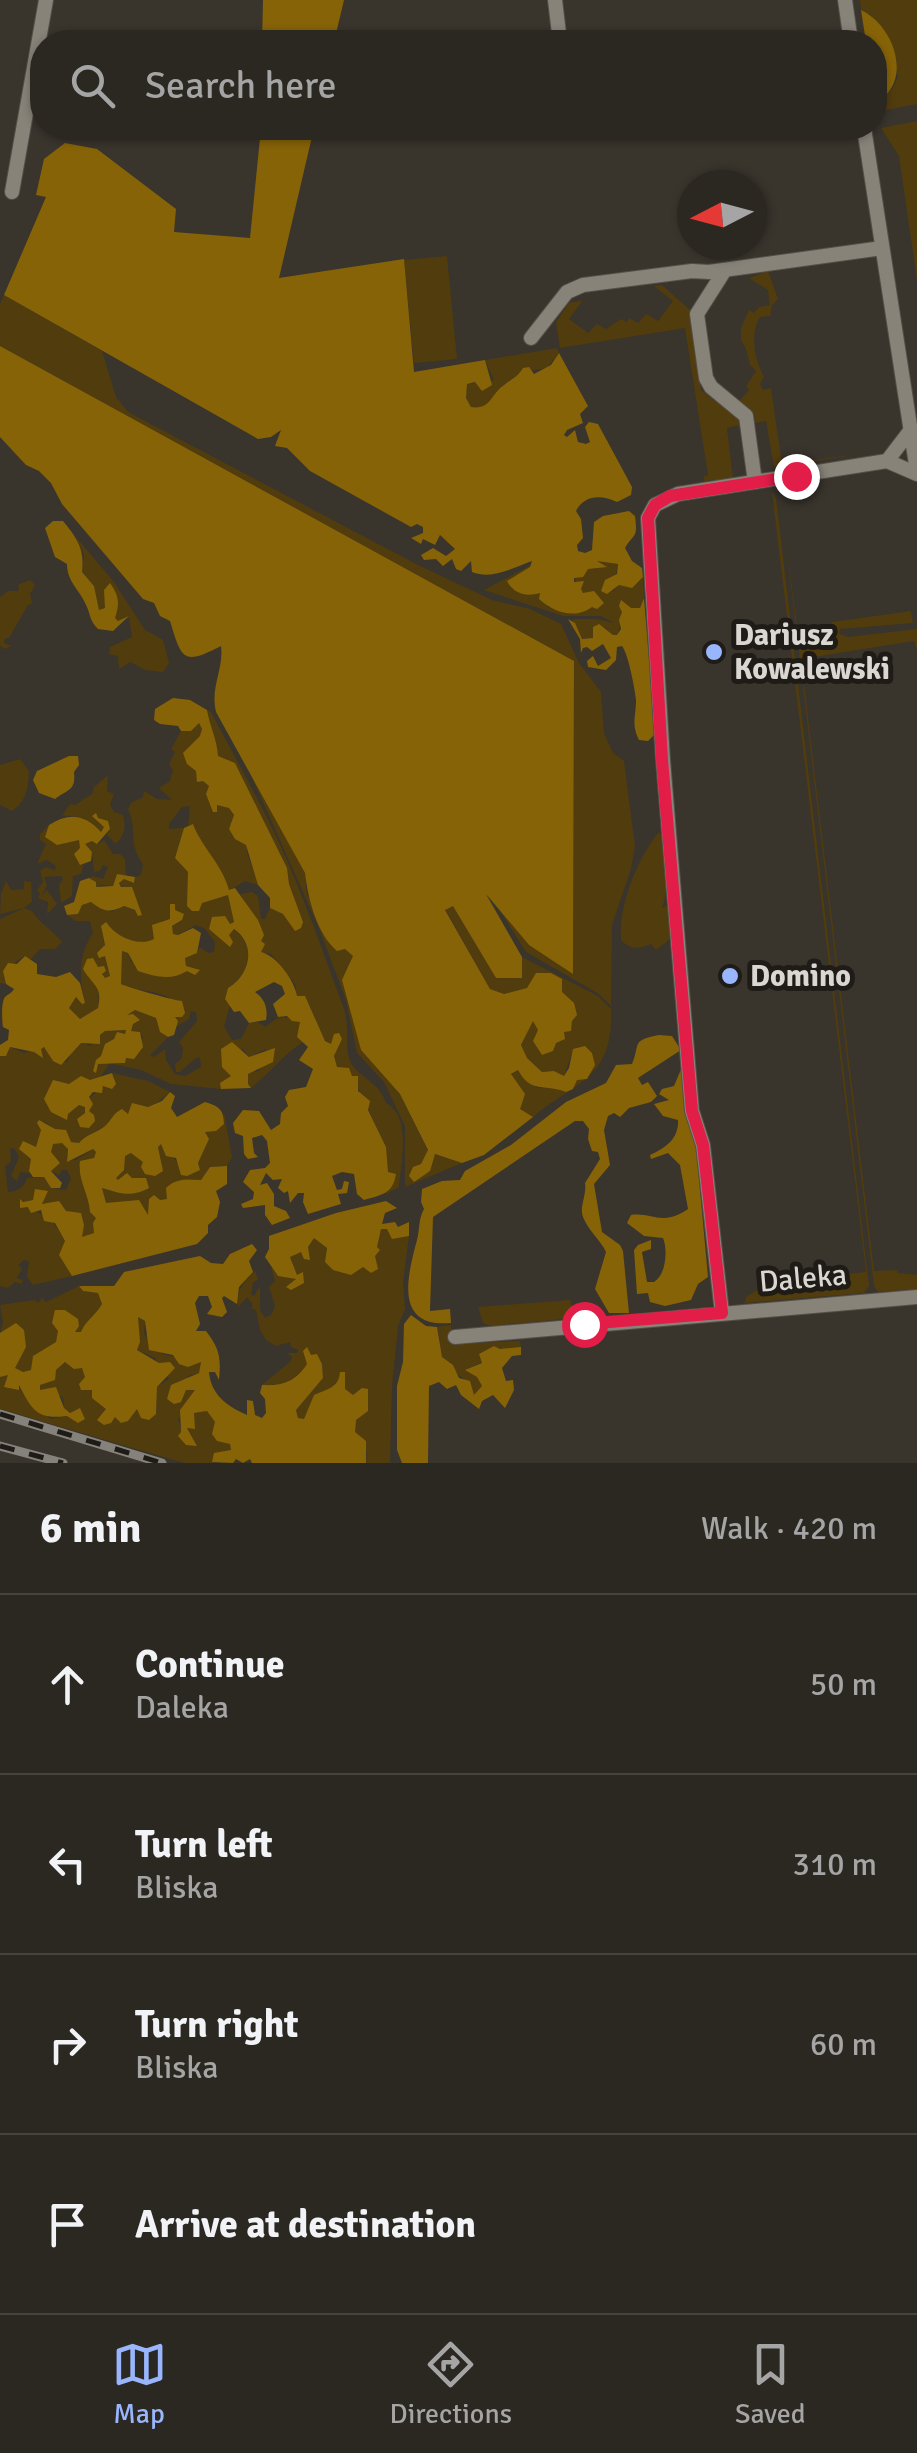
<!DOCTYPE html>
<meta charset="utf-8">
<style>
:root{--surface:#2b2721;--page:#37332e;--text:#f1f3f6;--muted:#a6a5a5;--line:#47443f;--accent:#98b5fd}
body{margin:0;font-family:Signika,sans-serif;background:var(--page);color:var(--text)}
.compass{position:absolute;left:677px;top:170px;width:90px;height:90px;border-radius:50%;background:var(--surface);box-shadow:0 2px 8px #0004;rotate:264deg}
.stop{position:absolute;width:30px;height:30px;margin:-22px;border:8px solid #e11d48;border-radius:50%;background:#fff}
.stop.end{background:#e11d48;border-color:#fff;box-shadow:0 2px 10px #0008}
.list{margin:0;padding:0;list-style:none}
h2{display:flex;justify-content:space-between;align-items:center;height:130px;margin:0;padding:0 40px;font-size:42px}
h2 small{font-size:32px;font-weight:400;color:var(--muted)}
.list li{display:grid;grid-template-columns:65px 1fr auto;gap:30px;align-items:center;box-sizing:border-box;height:180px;padding:0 40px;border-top:2px solid var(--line)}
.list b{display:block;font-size:38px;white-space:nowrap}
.list p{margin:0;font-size:32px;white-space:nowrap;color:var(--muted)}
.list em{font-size:32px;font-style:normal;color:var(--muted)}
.icon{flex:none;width:55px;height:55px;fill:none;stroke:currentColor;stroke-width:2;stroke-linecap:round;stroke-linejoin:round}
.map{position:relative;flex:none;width:917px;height:1463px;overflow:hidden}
.search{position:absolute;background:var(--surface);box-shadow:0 2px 8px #0004;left:30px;right:30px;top:30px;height:110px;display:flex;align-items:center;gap:25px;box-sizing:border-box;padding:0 35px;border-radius:40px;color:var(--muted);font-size:38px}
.sheet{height:850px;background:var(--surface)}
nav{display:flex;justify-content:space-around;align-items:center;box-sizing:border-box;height:140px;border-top:2px solid var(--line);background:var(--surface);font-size:28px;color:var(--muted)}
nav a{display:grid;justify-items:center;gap:5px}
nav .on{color:var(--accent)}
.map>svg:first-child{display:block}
</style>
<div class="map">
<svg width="917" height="1463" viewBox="0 0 917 1463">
<rect width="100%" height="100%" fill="#39342c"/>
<path fill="#513c0e" d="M860 0H917V104L876 112 875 103 892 89 898 77 871 15 861 10Z
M917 121V280L899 156 881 128Z
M447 256 457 359 414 363 404 260Z
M768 271 778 299 772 305 770 316 760 317C750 333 754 360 764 376L760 384 763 390 771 388 782 464 868 453 774 467 766 421 755 423 754 414 719 388 739 401 749 390 746 386 756 371 750 365 746 349 741 340V328L749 310 754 313 759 307 770 305 768 290 749 278Z
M662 285 690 310 701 390 739 419 740 425 727 428 733 479 704 481V476L708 475 685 328 560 348 556 322 569 303 583 300 569 319 588 333 597 324 606 329 621 319 627 322 629 318 638 323 646 314 658 321 673 301 654 286Z
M4 295 102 351 116 397 128 412 418 565 492 600 530 609 561 624 579 663 601 692 604 733 613 753 624 761 635 846 631 869 612 925 611 1006 599 994 526 952 497 906 529 945 573 973 574 661 0 346V304Z
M557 348 559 353 547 368C529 370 510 375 498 391 492 399 490 403 481 409L471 407 466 398 467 384 494 380 485 360Z
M772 492 776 498 869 1286 864 1293 744 1303 747 1296 764 1286V1282L866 1272Z
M784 525 799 642 820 640 832 622 911 611 913 623 840 629 839 634 848 637 917 629V649L914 641 801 659 874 1271 897 1270 898 1273 917 1275V1289L878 1292 874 1286Z
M76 537 114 582 145 630 163 640 169 663 163 672 145 670 130 662 119 669 118 656 109 654 110 647 132 637 129 617 118 621 105 608 99 611 94 586 82 572 84 555Z
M596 561 618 564 612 592 619 585 638 583 643 577 644 598 640 608H630L622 612 618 635 613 636 605 627 593 638 582 639 572 619H597L614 623 601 616H563L484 590 531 565 539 593 548 607 565 613 585 612 583 593 574 578 588 568H598Z
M30 580 35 585 30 594 32 604 28 605 9 638H5L4 643 11 646 5 649 0 646V597L8 591H18L19 584Z
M207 710 211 712C233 754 256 794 276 836 302 891 323 952 343 1006 350 1025 345 1041 349 1058 353 1075 380 1081 386 1103 412 1117 401 1162 399 1187L386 1194V1147L352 1076 337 1068 334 1056 342 1039 331 1045C320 1038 311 1021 311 1008L297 996 295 984 271 954 261 952 258 921 240 894 252 892 258 896 261 919H265L270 908 303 922 289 884 287 868 235 763 217 756C217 739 210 727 207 710Z
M198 722 202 729 196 771 209 786 216 804 229 808 234 816 229 829 247 845C245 859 258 871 258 885L245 881 229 891C219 867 202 848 193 824L188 826 190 806 182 807 169 824V829L184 828 175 858 188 872V906L228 895 234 922 230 924 228 935 233 929C257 945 250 974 228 988L225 999 230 1006 224 1026 232 1040 241 1039 249 1023 257 1022 266 1027C278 1015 285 1015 301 1022L297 1037 303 1042C283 1055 270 1073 251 1088L248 1084V1073L259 1071 266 1049 249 1057 242 1048 231 1076 221 1083V1089L171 1084 141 1070 113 1064 125 1063V1057L143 1038 140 1032 131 1031 133 1024 139 1021 127 1016 126 1012 135 1010 156 1018 160 1032 168 1037 150 1055 154 1057 165 1049 166 1060 175 1074 185 1076 201 1067 200 1058 197 1057 180 1072H176L175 1064 182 1058 183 1048 179 1042 197 1021 196 1012 191 1011 189 1019 176 1027 173 1000C156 989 138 992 121 984V951L128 953 131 962 186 966 185 957 197 953 200 947 208 953 214 952 215 942 205 929 196 925 177 935 172 934V926L182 921 175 910V905L170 920 162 921 155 939C138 946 116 938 106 923L101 926 110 977 105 978 101 973 83 969 98 984 99 1008 80 1019 69 1008 77 996 85 1003C79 977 78 955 93 933L90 921H76L67 915 78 914 82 905 91 902 112 912 124 906 142 914 119 882 124 879 134 883 135 877 141 875 143 864C127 843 138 830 128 809L131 803 143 797 144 791 157 799 172 800 159 788 170 781 173 770 169 764 175 752 171 749 181 731H191Z
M20 759 29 771C28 788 27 801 12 811L0 805V765Z
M246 764 305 873 307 895 345 949 354 956 357 1029 361 1050 400 1094 428 1151 414 1181 434 1154 462 1163 405 1187V1126L384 1082 357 1053 346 1000 319 928Z
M108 775 107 791 114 794 110 805 114 812 123 815C126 828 125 834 116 844L107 835 110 829 93 815 104 827 100 833C90 819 79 815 62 816L70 804 75 805 92 794 94 787Z
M49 825 46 837 80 840V865L84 864 81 874 73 876 72 896 61 903 59 885 63 879 61 876 44 877 47 885 42 895 47 890 57 904 47 914 48 902 38 898 40 893 37 890 43 882 40 871 45 867 55 870 56 866 47 860 37 864 46 844 40 840V834Z
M659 832 664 838 668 889 662 908 669 903V940L656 950 651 944C639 949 630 950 621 940 618 906 638 857 659 832Z
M104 840 113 854H120L125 859 126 876 117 874 113 886 101 885 96 888V882L89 878 93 876 103 879 108 867 103 865 100 871 94 872 92 852 84 844 92 841 98 844Z
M6 881 11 890 24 889V881L31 882 32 902 24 908 32 911C41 925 52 929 62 942L55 949H40L30 960 24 956 3 971 6 984 0 983V919L24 908 0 914 1 894Z
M453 905 496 978H522V957L598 996 611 1009C614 1079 576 1081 533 1117L519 1109 511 1075 518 1070 537 1088 550 1086 566 1092 573 1050 564 1076 554 1071 542 1072 527 1058 521 1046 533 1020 538 1030 556 1043 564 1032 571 1030 572 1021 536 973 528 988 504 994 490 989 445 909Z
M127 1030C118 1042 105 1048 98 1064L104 1061 109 1064 99 1079 65 1084 68 1114 79 1105 85 1107V1113L77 1119 81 1127 89 1111V1098L115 1078 112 1073 148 1081 170 1092C160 1099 155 1109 141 1106L83 1138 79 1143 71 1142 44 1121 36 1147 30 1146 26 1155 31 1158V1173L20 1172 17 1181 11 1176 19 1157 14 1148 10 1149 11 1162 5 1166 8 1192C18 1191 23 1189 27 1178L44 1177 51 1188 66 1190 71 1178 67 1170H62L59 1175 51 1171 55 1160 51 1152 52 1144 62 1142 68 1149 67 1161 76 1160 93 1149 96 1152 94 1159 78 1167 89 1195 90 1212 97 1218 95 1233 82 1238 66 1211 33 1200 22 1202C45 1220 48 1210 65 1241L60 1256 72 1276 33 1285 27 1277 29 1261 24 1260 18 1265 22 1269 17 1278 23 1280 21 1284 15 1282 8 1288 0 1286V1056H6L10 1047 24 1053 44 1047 53 1061 67 1062 74 1047 81 1043 90 1046 105 1031Z
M224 1113 232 1157 227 1166 210 1167 201 1180 185 1179 167 1199 160 1200 148 1217 106 1204 102 1188 132 1178 117 1180 115 1177 125 1156 132 1153 163 1171 158 1147 161 1143 179 1165 200 1170 198 1163 209 1139 205 1132 224 1124Z
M387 1228 401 1236H409L403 1282 405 1309 398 1326 392 1386 390 1463H366L367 1453 355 1432 353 1395 344 1389V1372L339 1381 303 1419H299L296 1410 323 1378 322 1364 317 1354C296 1375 294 1386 262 1385L290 1362 292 1357 287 1353H297L298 1350 291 1347 290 1342 276 1346 266 1340 260 1330 256 1310 251 1308 253 1305 247 1297 238 1307C235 1290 245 1282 255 1271L258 1279 253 1283 251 1294 254 1296 260 1286V1310L265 1318 271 1315 275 1306 269 1287 275 1281 271 1266 278 1276 297 1278 291 1290 302 1273 297 1276 290 1256 308 1247 314 1237 327 1248 325 1262 333 1270 374 1256 381 1229Z
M79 1286 83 1291 98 1293 102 1304C96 1315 86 1320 82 1332H74L79 1326 77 1319 65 1310 56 1342 34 1356 31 1370 23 1372 14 1368 26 1347 5 1331 0 1333 3 1322 0 1305 35 1300 38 1303 42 1298 46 1302Z
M570 1300 575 1318 490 1326 483 1323 478 1307Z
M137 1317 145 1321 144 1334 162 1354 201 1362 199 1373 188 1376 186 1390H196L195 1395 178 1419 184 1442 196 1444 187 1427 193 1428 194 1413 207 1411 230 1444 231 1451 213 1463H184L0 1409V1377L9 1374C22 1391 30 1404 51 1419L67 1416 80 1408 70 1413 64 1408 63 1397 40 1390V1385L65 1362 82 1368 106 1409 104 1414 130 1415 137 1409 156 1414 157 1387 169 1379 155 1358 137 1350 140 1342Z
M451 1325 453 1344 520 1341 521 1347C511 1349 503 1352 494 1346L479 1354 482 1362 466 1370 477 1377 482 1386 474 1396 465 1380C459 1376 444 1362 441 1354 438 1346 441 1336 437 1327Z"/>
<path fill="#876308" d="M263 0H344L334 42H262Z
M861 10C895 26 914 83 875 103L874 42H866Z
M261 128H314L279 278 404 259 414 372 485 360 492 385 482 391 475 382 467 384 466 398 471 407C491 410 490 395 504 385 512 378 517 378 523 368L529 367 534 374 551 365 559 353 588 406 580 414 583 423 567 430 564 435 567 437 575 430 578 442 586 444 590 442 585 427 589 422 598 424 632 487 631 495 617 502C602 495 585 494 576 511L581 519 583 538 577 545 578 551 585 553 592 550 594 522 603 516 629 511 635 516C638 539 634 533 625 548L632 561 642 568 643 577 632 588 619 585 607 594 601 591 605 580 617 574 618 564 597 561 607 567 588 569 583 577 574 578V582L584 581 581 589 583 593 594 591 604 603 597 609 592 607C575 620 553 612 539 599L540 593C526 597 514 594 507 581L530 567 532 561C512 568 493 580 472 572L471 561 461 571 456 569 452 559 443 566 436 559 424 560 421 555 433 548 446 556 455 549 440 535 435 545 423 539 421 544 411 538 423 533V527L417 524 411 527 310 471 287 448 275 446 281 430 271 437 258 439 4 295 46 197 36 195 44 159 65 143 97 149 176 209 174 232 250 238Z
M0 346 574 661 573 974 529 945 486 894 522 957V978H496L453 906 445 910 490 989 504 994 527 988 536 973H551L562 979V992L574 1003 577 1015 572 1021 571 1031 564 1032 565 1039 556 1043 553 1051 542 1055 533 1041 538 1030 533 1021 521 1045 527 1058 542 1072 554 1071 564 1076 569 1068 573 1049 585 1046 592 1053 595 1065 587 1079 577 1080 573 1089 566 1092C543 1083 531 1094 518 1070L511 1074 525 1094 520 1109 533 1117 484 1155 462 1163 435 1154 430 1171 414 1182 409 1176 413 1167 421 1164 428 1150 400 1094 361 1050 342 980 353 956 345 949 337 951C317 934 308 899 305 873L216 712C210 687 224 669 221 646 184 665 182 661 170 621L160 616 154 603 143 599 62 504 51 483 39 471 26 465 0 437Z
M53 521H63C77 538 85 549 82 572L94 586 99 610 105 608 104 590 110 583C119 596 120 603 115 618L118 621 129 616 113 631 98 629C89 620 91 615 86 605 80 590 67 582 67 564L55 557 45 528Z
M644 598 655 734 648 741 639 740C631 724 636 717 636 700 635 689 628 653 622 646L617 647 616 660 606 670 588 667 587 661 593 656 598 666 611 658 603 644 592 651 587 647 583 648 581 653 580 639 568 619 575 623 582 639 593 638V627L599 624 613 635H617L621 629 619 620 622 612 619 606 621 600 631 608H640Z
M173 698 190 700 207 710C210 727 217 739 218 756L235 763 287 868 289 884 303 922 301 928 295 931 283 914 270 908V898L258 885 246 845 235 839 229 829 234 815 229 808 217 805V812H213L206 794 209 786 203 781 197 782 196 771 187 764 183 753 200 736 202 729 199 723 191 731H181L178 726 160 724 154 720 155 709Z
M69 756H78L79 765 74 772C76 791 68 789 55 799L39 793 33 780 37 771Z
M96 813 98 818 108 821 110 829 97 844 92 841 85 844 92 852 91 861 80 865 74 854 80 848 79 840 57 845 45 837 49 825C69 812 85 814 101 832L104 827 92 816Z
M193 824C202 848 222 864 229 890L235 888 258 920 264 935 261 941 265 944 261 952C276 955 295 981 297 996H305L325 1041 331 1044 334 1034 339 1033 342 1039 334 1056 337 1067 349 1068 352 1076H358V1091L370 1101 368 1110 386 1147 388 1172 396 1174C393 1194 381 1195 364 1200L357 1194 354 1174 342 1172 332 1176 337 1190 342 1189 344 1181 349 1182 347 1193 338 1194 341 1204 308 1214 303 1202 304 1193H298L290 1203 288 1191 284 1193 278 1188 282 1179 273 1180 266 1173 260 1185 267 1183 274 1194V1206L286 1211 290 1218 272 1225 265 1215V1205L243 1208 241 1204 253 1199 254 1192 243 1182 250 1170 265 1168 270 1163 267 1141 262 1135 252 1138 254 1153 258 1157 248 1159 244 1154 243 1136 235 1133 233 1123 243 1110 259 1111 271 1130 280 1124 281 1113 288 1106 285 1097 289 1090 306 1087 313 1069 299 1060 308 1047 297 1037 300 1022 292 1021 287 1016 278 1017 273 1004 285 994 282 986 274 982 255 992C265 999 268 1008 266 1020L249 1023 240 1011 234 1012 225 999 228 988C250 975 257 945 234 929L229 935 233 942 230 947 209 929 212 917 225 916 230 924 234 922 228 895 202 903 199 911H192L187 906 188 872 175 858 184 828Z
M117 874 135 877 134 883 124 879 119 883 121 887H132L142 915 138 916 135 910 124 906C110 913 104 912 91 902L82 905 78 914 67 915 64 906 74 902 80 881 89 878 96 882V887L113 886Z
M170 904H175V910L184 914 182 920 172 926 173 934 178 935 193 928 201 933 197 953 185 958 186 966 200 970 195 975 187 971C171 981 155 977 138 971L128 953 122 951 121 984C127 987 176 1001 182 1001L185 1013 182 1017H175L178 1021 174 1035 168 1037 160 1032 156 1018 135 1010 127 1015 133 1014 140 1020 133 1024 131 1031 140 1032 143 1047 134 1059 126 1058 125 1063 98 1064 96 1073 93 1071 96 1060 101 1056 105 1044 114 1039 117 1032 125 1034 126 1030 105 1031 100 1035V1044L81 1043 61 1065 53 1061 44 1047 41 1049 43 1058 34 1052 10 1047 6 1056H0V1045L8 1040 9 1030 3 1027C2 1021 1 1002 5 997 8 994 12 993 14 989L6 984 3 971 8 963 17 964 25 956 37 964V974L56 977 70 972 80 983 85 1003 82 1004 76 997 69 1008 80 1019 98 1008C103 986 93 986 83 969L87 959 93 958 98 967 104 966 106 971 102 974 105 978 110 976 105 956 99 958 97 953 105 945 101 926 106 922C116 937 138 947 154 939L152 925 170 919Z
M659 1035 672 1036 681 1050 638 1078 642 1085 648 1082 657 1096 651 1102 629 1108 620 1117 614 1113 608 1116 604 1130 610 1165 594 1184 602 1232 620 1245 623 1251 629 1313H609L595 1289 606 1252C601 1241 588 1230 583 1217 579 1207 587 1195 585 1183L600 1159 598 1152 592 1151 588 1139 589 1129 583 1121H575L433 1217 430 1311 450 1309 451 1323C394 1328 407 1277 417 1240 420 1229 418 1220 424 1209L421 1202 422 1189 442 1181 460 1180 465 1171 511 1145 566 1102 606 1083 616 1065 632 1064C641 1043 630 1041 659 1035Z
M232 1042 249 1057 275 1048 273 1062 248 1074V1084L251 1088 221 1089 220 1083 231 1076 222 1067 221 1049Z
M682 1067 686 1115 696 1146 708 1277 698 1284 691 1300 665 1306 650 1302 648 1293 637 1294 634 1250 638 1245 651 1240V1249L642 1252 647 1282H654C666 1275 668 1250 663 1238L644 1236 627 1223 631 1215C653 1212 661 1227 688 1209L680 1165 668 1153 651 1159 650 1155C665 1148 679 1139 678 1120L663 1116 654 1104 669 1100 659 1094 662 1089 674 1086Z
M112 1073 116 1084 112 1089 103 1086 102 1093 93 1092 89 1097 93 1104 89 1111 94 1115 95 1121 89 1128 80 1127 77 1119 85 1113V1107L79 1105 68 1114 67 1120 51 1112 44 1099 53 1080 69 1084 81 1076 90 1080Z
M170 1092 175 1096 171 1108 177 1117 205 1102C218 1106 224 1109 224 1124L216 1131 205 1132 209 1139 198 1163 200 1170 187 1176 181 1175 176 1158 166 1156 161 1144 158 1147 163 1171 155 1176 145 1174 141 1167 143 1162 131 1153 125 1156 124 1170 116 1178 118 1180 127 1173 132 1178H146L149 1188C130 1198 119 1193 102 1188L106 1203 139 1200 148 1215 149 1199 154 1195 160 1200 167 1199 166 1188C176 1178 187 1179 201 1180L210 1167 227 1166V1184L216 1191 220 1202 217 1217 208 1225V1233L197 1244 72 1276 59 1255 65 1241 55 1223 44 1221 41 1210 31 1213 28 1207 20 1208V1199L23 1202 33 1200 35 1189 48 1191 42 1204 59 1201 66 1211 81 1213 84 1225 82 1237 94 1233 93 1223 96 1218 90 1212C89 1194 77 1179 80 1161L94 1158 96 1152 93 1149 67 1162 68 1149 62 1143 53 1144 51 1152 60 1163 51 1171 62 1183 60 1188H51L44 1177H33L29 1171 31 1159 19 1149 23 1141 36 1147 41 1130 37 1123 39 1120 55 1129 66 1130 71 1142 79 1143C86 1134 97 1133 105 1126 113 1119 112 1114 122 1109L128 1114 132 1103 148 1107 162 1101Z
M386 1201 397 1208 385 1213 382 1224 395 1222 398 1227 409 1222V1236L392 1239 387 1229H381L377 1247 380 1250 375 1256 378 1269 371 1273 363 1267 351 1275 333 1270 325 1262 327 1248 314 1238 308 1247 310 1260 304 1259 301 1252 290 1257 297 1275 303 1272 304 1283 291 1290 286 1287 296 1279 278 1276 265 1257 269 1249V1236L336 1213Z
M252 1244 257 1250 249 1261 253 1272 239 1287 237 1304 224 1296 222 1298 227 1312 222 1317 207 1314 212 1307 208 1296H199L195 1303 200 1324 196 1331H206C220 1349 221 1358 219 1380L215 1372H209C211 1395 227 1406 247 1415V1400L253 1401 255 1415 262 1418 266 1413 265 1399 260 1393 262 1385C282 1386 295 1382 307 1364L303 1351 307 1347 311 1355 317 1354 322 1364 323 1378 296 1410 298 1418 304 1419 314 1395C327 1389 339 1388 340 1372H345V1389L353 1395 362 1388 368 1389V1411L356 1420 355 1432 366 1441V1463H252L250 1459 243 1463 236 1459 233 1463 212 1462 214 1453 231 1450 230 1444 217 1441 212 1434 215 1422 207 1411 194 1413 195 1429 187 1428 197 1446 186 1445 178 1436 181 1432 180 1410 195 1390H186L181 1402 174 1404 167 1399 171 1385 199 1373 201 1362 188 1367 179 1364 173 1355 149 1350 145 1321 138 1317 140 1342 137 1350 159 1363 170 1362 175 1368 157 1387 156 1414 149 1420 141 1418 137 1409 128 1421 121 1423 115 1417 111 1423 104 1425 97 1420 106 1409 92 1398V1390H81L79 1384 85 1377 82 1368 74 1369 65 1362 56 1370 55 1380 40 1385V1390L56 1387 64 1408 70 1413 80 1408 85 1419 78 1423 67 1416C37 1420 32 1410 19 1385V1390L4 1387 8 1375 0 1377V1333L16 1323 24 1330 26 1347 15 1368 23 1372 31 1370 33 1356 56 1342 58 1331 52 1323 55 1310H65L78 1319 79 1326 75 1332H81C86 1320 96 1315 102 1304L98 1293 83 1291 79 1286H114L124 1272 200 1256 211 1263 223 1264 230 1254Z
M411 1315 426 1326 437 1327 442 1357 453 1365 459 1378 470 1381 474 1395 482 1386 477 1377 465 1370 482 1363 479 1354 494 1346 500 1349 521 1347V1355L512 1356 502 1368 506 1381 513 1380 514 1390 505 1408 493 1395 482 1401 479 1409 461 1395 456 1385 447 1389 439 1382 429 1386 428 1463H402L397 1450V1386L403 1362 404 1324Z"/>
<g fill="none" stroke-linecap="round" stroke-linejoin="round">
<g stroke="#545049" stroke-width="16">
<path id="minor" d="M555 0 560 42
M845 0 851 42
M864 128 917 471
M12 192 46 0
M725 270 697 314 706 378 711 387 746 416 755 482
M531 338 567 292 583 285 692 271 709 272 882 248
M887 461 910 431
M722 1313 703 1145 692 1111 663 760 648 518 655 505 678 494 887 461 917 474
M455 1337 917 1297"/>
</g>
<use href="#minor" stroke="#888379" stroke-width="14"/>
<g stroke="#85817b" stroke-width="9">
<path id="rail" d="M0 1414 162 1463
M0 1446 63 1463"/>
</g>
<use href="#rail" stroke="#1f1c18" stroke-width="5" stroke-dasharray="15" stroke-linecap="butt"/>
</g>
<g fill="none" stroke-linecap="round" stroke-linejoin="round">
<path stroke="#e11d48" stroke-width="12" d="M584 1324 722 1313 703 1145 692 1111 662 760 648 518 655 505 670 496 796 476"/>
</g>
<g fill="#98b5fd" stroke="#1f1c18" stroke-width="4">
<circle cx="714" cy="652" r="10"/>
<circle cx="730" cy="976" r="10"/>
</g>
<g text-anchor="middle" stroke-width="10" stroke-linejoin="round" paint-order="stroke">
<g font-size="30" font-weight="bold" fill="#dad7d2" stroke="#1f1c18" text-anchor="start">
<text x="734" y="645">Dariusz<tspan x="734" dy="34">Kowalewski</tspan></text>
<text x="750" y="986">Domino</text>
</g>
<g font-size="30" fill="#dad7d2" stroke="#1f1c18">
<text transform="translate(803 1278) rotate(-5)" y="10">Daleka</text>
</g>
</g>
</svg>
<svg class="compass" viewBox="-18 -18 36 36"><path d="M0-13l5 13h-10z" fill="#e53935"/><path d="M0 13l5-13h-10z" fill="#a6a5a5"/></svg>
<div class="stop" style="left:584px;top:1324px"></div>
<div class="stop end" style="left:796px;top:476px"></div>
<div class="search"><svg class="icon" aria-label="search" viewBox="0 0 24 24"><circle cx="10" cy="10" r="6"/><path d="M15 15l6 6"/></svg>Search here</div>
</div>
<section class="sheet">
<h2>6 min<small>Walk · 420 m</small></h2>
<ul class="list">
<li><svg class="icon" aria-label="ahead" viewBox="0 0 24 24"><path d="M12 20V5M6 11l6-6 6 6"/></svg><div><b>Continue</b><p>Daleka</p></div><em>50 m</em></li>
<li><svg class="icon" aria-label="left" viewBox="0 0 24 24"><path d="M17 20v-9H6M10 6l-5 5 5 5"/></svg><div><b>Turn left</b><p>Bliska</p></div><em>310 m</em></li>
<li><svg class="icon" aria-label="right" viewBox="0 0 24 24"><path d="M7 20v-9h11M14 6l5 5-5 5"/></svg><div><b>Turn right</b><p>Bliska</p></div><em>60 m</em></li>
<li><svg class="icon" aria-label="arrive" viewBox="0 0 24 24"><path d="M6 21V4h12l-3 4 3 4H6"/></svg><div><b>Arrive at destination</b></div></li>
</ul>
</section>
<nav>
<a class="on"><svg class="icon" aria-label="map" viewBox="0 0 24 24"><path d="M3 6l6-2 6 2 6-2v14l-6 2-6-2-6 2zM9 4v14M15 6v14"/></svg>Map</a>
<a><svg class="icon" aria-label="directions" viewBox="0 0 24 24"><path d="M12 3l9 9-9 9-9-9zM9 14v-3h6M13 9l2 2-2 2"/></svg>Directions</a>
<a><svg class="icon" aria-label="saved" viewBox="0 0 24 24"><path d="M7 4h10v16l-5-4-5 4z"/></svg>Saved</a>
</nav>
